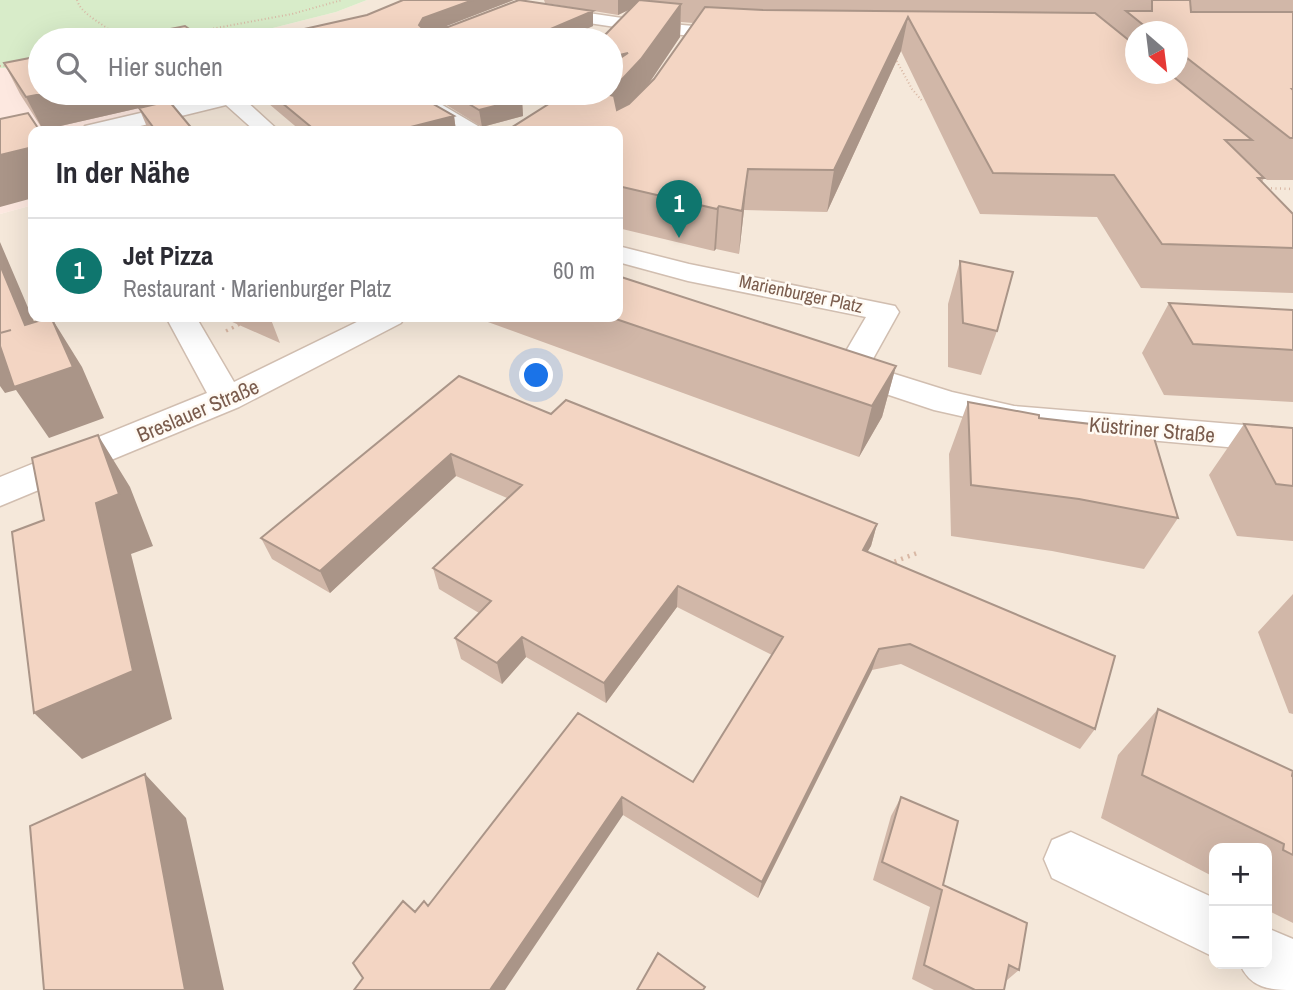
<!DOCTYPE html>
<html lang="de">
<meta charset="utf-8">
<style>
:root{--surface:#fff;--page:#f2f2f3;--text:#2b2b33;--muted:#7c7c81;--line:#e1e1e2;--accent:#0f766e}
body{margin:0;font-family:"Archivo Narrow",sans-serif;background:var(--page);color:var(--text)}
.controls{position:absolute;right:21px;bottom:21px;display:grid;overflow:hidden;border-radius:14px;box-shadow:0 7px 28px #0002}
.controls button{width:63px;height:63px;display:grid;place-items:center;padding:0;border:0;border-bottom:2px solid var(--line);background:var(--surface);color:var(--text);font:35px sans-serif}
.compass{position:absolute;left:1125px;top:21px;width:63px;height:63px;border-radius:50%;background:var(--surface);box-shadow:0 7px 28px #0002;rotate:152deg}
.you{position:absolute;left:537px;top:376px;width:24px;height:24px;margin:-18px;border:5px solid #fff;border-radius:50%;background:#1a73e8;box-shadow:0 0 0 10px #1a73e833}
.badge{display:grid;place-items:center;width:46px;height:46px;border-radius:50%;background:var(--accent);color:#fff;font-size:23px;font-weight:700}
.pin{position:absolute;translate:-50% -58px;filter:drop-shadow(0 2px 4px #0008)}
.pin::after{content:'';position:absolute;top:37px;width:24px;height:21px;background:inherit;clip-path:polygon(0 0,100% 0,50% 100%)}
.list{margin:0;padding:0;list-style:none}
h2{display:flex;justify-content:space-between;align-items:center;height:91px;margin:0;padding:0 28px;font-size:30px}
h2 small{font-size:23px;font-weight:400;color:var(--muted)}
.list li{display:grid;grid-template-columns:46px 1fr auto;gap:21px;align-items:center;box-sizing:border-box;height:105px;padding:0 28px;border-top:2px solid var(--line)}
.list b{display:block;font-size:26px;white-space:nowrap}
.list p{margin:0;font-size:23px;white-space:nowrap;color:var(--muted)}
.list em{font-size:23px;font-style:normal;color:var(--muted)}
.icon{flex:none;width:38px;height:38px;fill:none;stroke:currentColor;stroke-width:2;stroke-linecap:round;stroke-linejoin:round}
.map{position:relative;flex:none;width:1293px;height:990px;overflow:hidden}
.search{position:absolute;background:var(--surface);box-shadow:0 7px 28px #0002;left:28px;top:28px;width:595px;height:77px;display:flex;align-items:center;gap:18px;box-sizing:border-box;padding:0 24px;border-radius:38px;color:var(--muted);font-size:26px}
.panel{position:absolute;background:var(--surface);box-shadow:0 7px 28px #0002;left:28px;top:126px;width:595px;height:196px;border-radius:14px}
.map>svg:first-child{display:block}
</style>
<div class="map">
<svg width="1293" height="990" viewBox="0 0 1293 990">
<rect width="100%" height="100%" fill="#fdf6ec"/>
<path fill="#f5e8da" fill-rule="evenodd" d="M367 0H1293V990H0V214L33 205V317H618V131H98L79 93H611V40H226L336 12ZM1136 32H1178V74H1136ZM1214 848H1267V964H1214Z"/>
<path fill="#fde8e0" d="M40 67V93L137 95 153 111 95 126 98 131H33V205L0 214V68Z"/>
<path fill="#d8ecc9" d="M0 0H367L336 12 226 40H40V67L0 68Z"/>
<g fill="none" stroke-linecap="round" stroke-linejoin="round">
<g stroke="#d1beb0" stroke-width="3">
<path id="minor" d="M541 6 649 22 738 30 747 35 738 40 649 32 535 15 533 11 535 7Z
M226 93H262L259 97 246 101 279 131H255L226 105 120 131H82L85 126Z
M398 93H422L478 126 481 131H455L401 97Z
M618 246 689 264 895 306 899 312 869 366 952 392 1014 406 1293 429V453L1014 428 934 410 808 368 803 361 808 354 819 351 842 358 866 317 688 281 618 262Z
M166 317H196L234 382 367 317H405L401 323 239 407 0 506V477L207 393Z
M1071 832 1214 898V957L1052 878 1044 859 1052 840Z
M1267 928 1293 939V990C1269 990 1250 988 1240 964H1267Z"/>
</g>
<path stroke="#d9b8a5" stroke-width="2" stroke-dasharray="1 2.5" stroke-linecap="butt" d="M77 0C82 17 109 25 120 40
M189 33 292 14 342 0
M895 58 912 89 923 102
M0 66H11"/>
<path stroke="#d9b8a5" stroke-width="2.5" stroke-dasharray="1 3.5" stroke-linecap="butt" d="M1262 188 1293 189"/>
<path stroke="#d9b8a5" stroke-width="3.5" stroke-dasharray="2 4.5" stroke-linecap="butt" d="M226 331 254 317"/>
<path stroke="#d9b8a5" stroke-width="4.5" stroke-dasharray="2 5" stroke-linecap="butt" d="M888 564 920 552"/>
<use href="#minor" fill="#fff" fill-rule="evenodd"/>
</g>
<path fill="#d1b7a8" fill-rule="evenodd" d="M514 0 443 27 593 11V26L562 40H255Z
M544 0H650L648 1H651V0H1293V180H1267L1261 175 1264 178 1262 182 1293 214V293L1141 288 1097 217 980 214 901 51 827 212 744 210 739 254 716 249 714 251 618 228V131L611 93 630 9 618 15 545 3ZM681 22 693 23 654 79 648 85 680 37ZM1136 32H1178V74H1136Z
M4 63 162 100 163 103 194 131H150L147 127 139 108 148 106 43 130 20 94Z
M260 93H414L454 116 456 131H301L262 98Z
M427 93H505L522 99 523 116 482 127Z
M960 261 997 331 981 375 948 367V304Z
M1169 303 1293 310V402L1164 395 1142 353Z
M221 317H270L280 343Z
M474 317H618L896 366 882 417 859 457Z
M459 376 551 414 877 524 871 546 867 552 1095 729 1080 749 901 664 872 670 758 898 623 815 415 912 428 906 578 713 693 782 772 655 677 607 606 703 526 657 502 684 461 659 455 638 479 613 439 589 433 568 507 498 456 476 330 593 272 559 261 538Z
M968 402 1039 418 1178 518 1144 569 1052 551 951 536 949 454Z
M1244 424 1293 428V541L1237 536 1209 475Z
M1293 594V714L1289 713 1258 632Z
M1158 709 1293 777V923L1267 910V848H1214V877L1101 818 1118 755Z
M901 797 943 885 1019 970 1006 981 1004 990H934L912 979 930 907 873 880 891 816Z"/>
<path fill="#aa9588" d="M473 0H514L426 34 419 25 423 18Z
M618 0H650L618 15Z
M681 4 680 37 641 95 611 129 577 93H611V57L628 53Z
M593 11V26L562 40H539V34Z
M908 17 901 51 827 212 834 170Z
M528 32 529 40H505Z
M47 93H192L162 100 164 105 148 106 43 130 26 97Z
M522 99 523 116 482 127 479 110Z
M454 116 456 131H395Z
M33 147V198L0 207V155Z
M748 169 744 210 739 254 742 211Z
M719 206 716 249 714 251 717 209Z
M0 242 56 373 51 317 82 367 104 418 49 438 16 390 5 393 0 386Z
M896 366 882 417 859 457 872 406Z
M98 435 130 487 153 546 131 554 172 719 82 759 34 713Z
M451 454 456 476 330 593 320 571Z
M877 524 871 546 856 571 863 550Z
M678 586 677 607 606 703 604 683Z
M522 637 526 657 502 684 497 663Z
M879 649 872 670 758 898 762 882Z
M145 774 186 818 224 990H185Z
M622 797 623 815 505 990H490Z"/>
<path fill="#f3d5c3" stroke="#aa9588" stroke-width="2" d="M403 0H473L423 18 419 25 421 27H448L519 0 593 11 539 34 528 32 505 40H255L367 15Z
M639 0 681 4 641 59 611 91V64L628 53 611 57V40H600Z
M1152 0H1190L1191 12H1293V89H1292L1293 90V138H1290L1178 51V32H1152L1126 11H1152Z
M705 7 763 10 1095 13 1136 46V74H1170L1252 140H1225L1264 178H1258L1293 214V248L1162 244 1114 175 993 173 908 17 834 170 748 169 742 211 719 206 717 209 618 186V131H506L566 93H610V95L614 96 617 110 629 104 654 79Z
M185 26 205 40H115Z
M40 56V93H47L26 97 4 63Z
M270 93H414L454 116 395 131H316Z
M451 93H505L522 99 479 110Z
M169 101 194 131H156L139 108Z
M28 113 40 131H33V147L0 155V119Z
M960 261 1013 272 997 331 963 323Z
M0 265 25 325 51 317 73 367 14 387 0 346V333L11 330 0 333Z
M618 276 896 366 872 406 610 317H618Z
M1169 303 1293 310V350L1193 344Z
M459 376 551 414 566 400 877 524 863 550 1115 656 1095 729 910 644 879 649 762 882 622 797 490 990H354L363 978 353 963 403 901 415 912 424 901 428 906 578 713 693 782 783 637 678 586 604 683 522 637 497 663 455 638 491 601 433 568 522 485 451 454 320 571 261 538Z
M968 402 1039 415V418L1152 431 1178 518 1079 499 971 485Z
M1244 424 1293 428V486L1276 484Z
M98 435 119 494 96 503 133 671 34 713 12 532 44 520 32 458Z
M1158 709 1293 771 1292 776 1293 777V855L1283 850 1284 844 1142 775Z
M145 774 185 990H44L30 826Z
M901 797 958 821 943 885 1027 923 1019 970 1009 965 1004 990H975L924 965 942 890 882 862Z
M658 953 705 987 703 990H637Z"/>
<g text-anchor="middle" stroke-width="5" stroke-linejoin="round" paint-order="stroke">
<g font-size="18" fill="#7a5c4d" stroke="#fffaf3">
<text transform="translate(801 294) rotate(12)" y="6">Marienburger Platz</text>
</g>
<g font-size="21" fill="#7a5c4d" stroke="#fffaf3">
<text transform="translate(198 411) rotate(-23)" y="7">Breslauer Straße</text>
<text transform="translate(1152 430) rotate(5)" y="7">Küstriner Straße</text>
</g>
</g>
</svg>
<div class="controls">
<button>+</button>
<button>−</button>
</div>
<svg class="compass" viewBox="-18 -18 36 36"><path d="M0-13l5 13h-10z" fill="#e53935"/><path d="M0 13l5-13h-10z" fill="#7c7c81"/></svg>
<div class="you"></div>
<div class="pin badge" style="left:679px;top:238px">1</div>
<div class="search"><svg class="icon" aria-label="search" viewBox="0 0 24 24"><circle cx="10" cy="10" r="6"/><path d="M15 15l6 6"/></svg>Hier suchen</div>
<section class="panel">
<h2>In der Nähe<small></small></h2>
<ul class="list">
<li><span class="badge">1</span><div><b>Jet Pizza</b><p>Restaurant · Marienburger Platz</p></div><em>60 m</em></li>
</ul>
</section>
</div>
